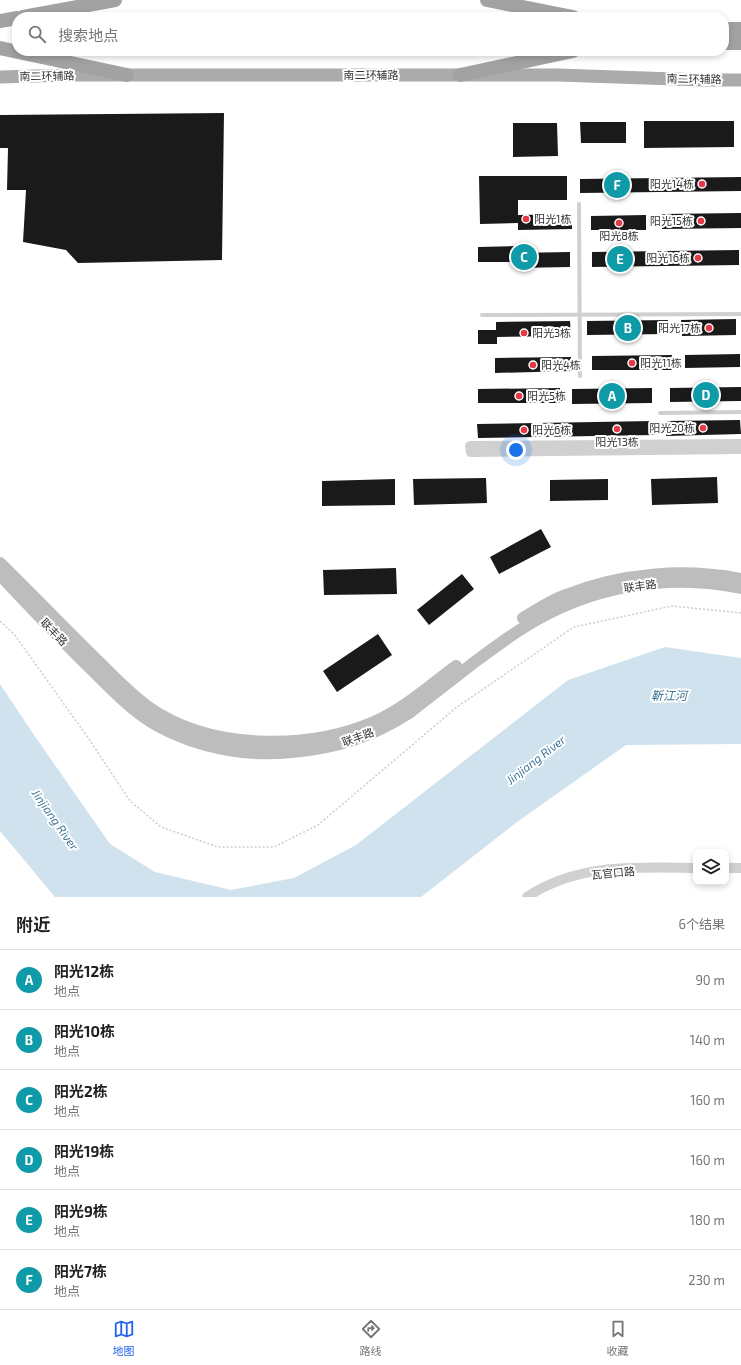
<!DOCTYPE html>
<html lang="zh">
<meta charset="utf-8">
<style>
:root{--surface:#fff;--page:#f2f2f2;--text:#222;--muted:#767676;--line:#e0e0e0;--accent:#2563eb}
body{margin:0;font-family:"Exo 2","Noto Sans SC",sans-serif;background:var(--page);color:var(--text)}
.controls{position:absolute;right:12px;bottom:12px;display:grid;overflow:hidden;border-radius:8px;box-shadow:0 2px 6px #0003}
.controls button{width:36px;height:36px;display:grid;place-items:center;padding:0;border:0;border-bottom:1px solid var(--line);background:var(--surface);color:var(--text);font:20px sans-serif}
.you{position:absolute;left:516px;top:450px;width:14px;height:14px;margin:-10px;border:3px solid #fff;border-radius:50%;background:#1a73e8;box-shadow:0 0 0 6px #1a73e833}
.badge{display:grid;place-items:center;width:26px;height:26px;border-radius:50%;background:var(--accent);color:#fff;font-size:13px;font-weight:700}
.pin{position:absolute;translate:-50% -50%;border:2px solid #fff;box-shadow:0 1px 4px #0006}
.list{margin:0;padding:0;list-style:none}
h2{display:flex;justify-content:space-between;align-items:center;height:52px;margin:0;padding:0 16px;font-size:17px}
h2 small{font-size:13px;font-weight:400;color:var(--muted)}
.list li{display:grid;grid-template-columns:26px 1fr auto;gap:12px;align-items:center;box-sizing:border-box;height:60px;padding:0 16px;border-top:1px solid var(--line)}
.list b{display:block;font-size:15px;white-space:nowrap}
.list p{margin:0;font-size:13px;white-space:nowrap;color:var(--muted)}
.list em{font-size:13px;font-style:normal;color:var(--muted)}
.icon{flex:none;width:22px;height:22px;fill:none;stroke:currentColor;stroke-width:2;stroke-linecap:round;stroke-linejoin:round}
.map{position:relative;flex:none;width:741px;height:897px;overflow:hidden}
.search{position:absolute;background:var(--surface);box-shadow:0 2px 6px #0003;left:12px;right:12px;top:12px;height:44px;display:flex;align-items:center;gap:10px;box-sizing:border-box;padding:0 14px;border-radius:16px;color:var(--muted);font-size:15px}
.sheet{height:412px;background:var(--surface)}
nav{display:flex;justify-content:space-around;align-items:center;box-sizing:border-box;height:56px;border-top:1px solid var(--line);background:var(--surface);font-size:11px;color:var(--muted)}
nav a{display:grid;justify-items:center;gap:2px}
nav .on{color:var(--accent)}
.map>svg:first-child{display:block}
</style>
<div class="map">
<svg width="741" height="897" viewBox="0 0 741 897">
<rect width="100%" height="100%" fill="#fff"/>
<path fill="#cfe2ee" d="M665 647 741 658V744L626 745 517 822 421 897H55L0 831V684L34 735 110 844 155 872 231 890 294 878 356 845 568 680Z"/>
<path fill="#1a1a1a" d="M224 113 222 260 78 263 66 250 23 242 26 190H7L8 148H0V115Z
M644 121H734V147L644 148Z
M580 122H626V143H581Z
M513 123H557L558 156 513 157Z
M479 176H567V200H518V215L572 214V229L518 230V223L480 224Z
M741 177V191L580 193V179Z
M741 213V228L662 229V214Z
M646 215V230H591V216Z
M516 246V253L570 252V267L516 268V262H478V247Z
M739 250V265L592 267V252Z
M736 319V335L682 336 681 320Z
M668 320V334L587 335V321Z
M570 321 571 336 497 337V344H478V330H496V322Z
M740 354V367L685 368V355Z
M672 355V370H592V356Z
M571 357 572 371 495 373V358Z
M741 387V401L670 402V388Z
M560 388V403H478V389Z
M652 388V403L572 404V389Z
M740 420 741 434 666 436V421Z
M653 421 654 435 478 438 477 424Z
M717 477 718 503 652 505 651 479Z
M486 478 487 503 414 505 413 479Z
M395 479V505L322 506V481Z
M608 479V500L550 501V480Z
M541 529 551 547 499 574 490 557Z
M396 568 397 594 324 595 323 570Z
M462 574 474 589 429 625 417 610Z
M378 634 392 655 337 692 323 671Z"/>
<g fill="none" stroke-linecap="round" stroke-linejoin="round">
<path stroke="#cdcdcd" stroke-width="1.5" stroke-dasharray="2 2" stroke-linecap="butt" d="M0 621 14 634 89 739 130 801 161 827 218 847H274L318 825 457 707 574 627 672 606 741 613"/>
<path stroke="#d0d0d0" stroke-width="4" d="M579 204 580 376
M482 315 741 314
M660 413 741 412"/>
<path stroke="#d0d0d0" stroke-width="10" d="M741 444 470 446 471 452 741 449
M726 868H741
M527 897C577 863 638 867 696 868"/>
<path stroke="#bdbdbd" stroke-width="12" d="M0 563C32 594 62 626 94 657 111 674 128 692 147 706 208 750 306 751 374 722 404 709 430 685 456 666
M0 575C31 608 61 640 93 671 113 691 133 712 158 726 199 748 246 757 292 752 336 748 372 737 409 713 431 696 454 678 476 661 491 650 507 638 523 628 587 587 666 572 741 588
M523 618C537 610 551 600 566 595 621 573 684 568 741 579"/>
<path stroke="#ababab" stroke-width="13" d="M0 77 68 75H558L703 80H741"/>
<path stroke="#a2a2a2" stroke-width="14" d="M487 0 573 17
M23 17 115 0
M0 21 17 18
M724 29H741
M724 43H741
M0 48 127 75
M460 75 573 51"/>
</g>
<g fill="#e63946" stroke="#fff" stroke-width="1.5">
<circle cx="702" cy="184" r="4"/>
<circle cx="526" cy="219" r="4"/>
<circle cx="701" cy="221" r="4"/>
<circle cx="619" cy="223" r="4"/>
<circle cx="698" cy="258" r="4"/>
<circle cx="709" cy="328" r="4"/>
<circle cx="524" cy="333" r="4"/>
<circle cx="632" cy="363" r="4"/>
<circle cx="533" cy="365" r="4"/>
<circle cx="519" cy="396" r="4"/>
<circle cx="703" cy="428" r="4"/>
<circle cx="617" cy="429" r="4"/>
<circle cx="524" cy="430" r="4"/>
</g>
<g text-anchor="middle" stroke-width="4" stroke-linejoin="round" paint-order="stroke">
<g font-size="11" fill="#333" stroke="#fff">
<text x="371" y="79">南二环辅路</text>
<text transform="translate(47 76) rotate(-1)" y="4">南二环辅路</text>
<text transform="translate(694 79) rotate(1)" y="4">南二环辅路</text>
<text transform="translate(640 586) rotate(-8)" y="4">联丰路</text>
<text transform="translate(54 632) rotate(46)" y="4">联丰路</text>
<text transform="translate(358 737) rotate(-20)" y="4">联丰路</text>
<text transform="translate(613 873) rotate(-5)" y="4">瓦官口路</text>
</g>
<g font-size="11" fill="#333" stroke="#fff" text-anchor="start">
<text x="694" y="188" text-anchor="end">阳光14栋</text>
<text x="534" y="223">阳光1栋</text>
<text x="693" y="225" text-anchor="end">阳光15栋</text>
<text x="619" y="240" text-anchor="middle">阳光8栋</text>
<text x="690" y="262" text-anchor="end">阳光16栋</text>
<text x="701" y="332" text-anchor="end">阳光17栋</text>
<text x="532" y="337">阳光3栋</text>
<text x="640" y="367">阳光11栋</text>
<text x="541" y="369">阳光4栋</text>
<text x="527" y="400">阳光5栋</text>
<text x="695" y="432" text-anchor="end">阳光20栋</text>
<text x="532" y="434">阳光6栋</text>
<text x="617" y="446" text-anchor="middle">阳光13栋</text>
</g>
<g font-size="12" font-style="italic" fill="#3f7597" stroke="#fff">
<text x="669" y="700">靳江河</text>
<text transform="translate(536 760) rotate(-38)" y="4">Jinjiang River</text>
<text transform="translate(55 820) rotate(55)" y="4">Jinjiang River</text>
</g>
</g>
</svg>
<div class="controls">
<button><svg class="icon" aria-label="layers" viewBox="0 0 24 24"><path d="M12 4l9 5-9 5-9-5zM3 14l9 5 9-5"/></svg></button>
</div>
<div class="you"></div>
<div class="pin badge" style="left:612px;top:396px;background:#0f9aa8">A</div>
<div class="pin badge" style="left:628px;top:328px;background:#0f9aa8">B</div>
<div class="pin badge" style="left:524px;top:257px;background:#0f9aa8">C</div>
<div class="pin badge" style="left:706px;top:395px;background:#0f9aa8">D</div>
<div class="pin badge" style="left:620px;top:259px;background:#0f9aa8">E</div>
<div class="pin badge" style="left:617px;top:185px;background:#0f9aa8">F</div>
<div class="search"><svg class="icon" aria-label="search" viewBox="0 0 24 24"><circle cx="10" cy="10" r="6"/><path d="M15 15l6 6"/></svg>搜索地点</div>
</div>
<section class="sheet">
<h2>附近<small>6个结果</small></h2>
<ul class="list">
<li><span class="badge" style="background:#0f9aa8">A</span><div><b>阳光12栋</b><p>地点</p></div><em>90 m</em></li>
<li><span class="badge" style="background:#0f9aa8">B</span><div><b>阳光10栋</b><p>地点</p></div><em>140 m</em></li>
<li><span class="badge" style="background:#0f9aa8">C</span><div><b>阳光2栋</b><p>地点</p></div><em>160 m</em></li>
<li><span class="badge" style="background:#0f9aa8">D</span><div><b>阳光19栋</b><p>地点</p></div><em>160 m</em></li>
<li><span class="badge" style="background:#0f9aa8">E</span><div><b>阳光9栋</b><p>地点</p></div><em>180 m</em></li>
<li><span class="badge" style="background:#0f9aa8">F</span><div><b>阳光7栋</b><p>地点</p></div><em>230 m</em></li>
</ul>
</section>
<nav>
<a class="on"><svg class="icon" aria-label="map" viewBox="0 0 24 24"><path d="M3 6l6-2 6 2 6-2v14l-6 2-6-2-6 2zM9 4v14M15 6v14"/></svg>地图</a>
<a><svg class="icon" aria-label="directions" viewBox="0 0 24 24"><path d="M12 3l9 9-9 9-9-9zM9 14v-3h6M13 9l2 2-2 2"/></svg>路线</a>
<a><svg class="icon" aria-label="saved" viewBox="0 0 24 24"><path d="M7 4h10v16l-5-4-5 4z"/></svg>收藏</a>
</nav>
